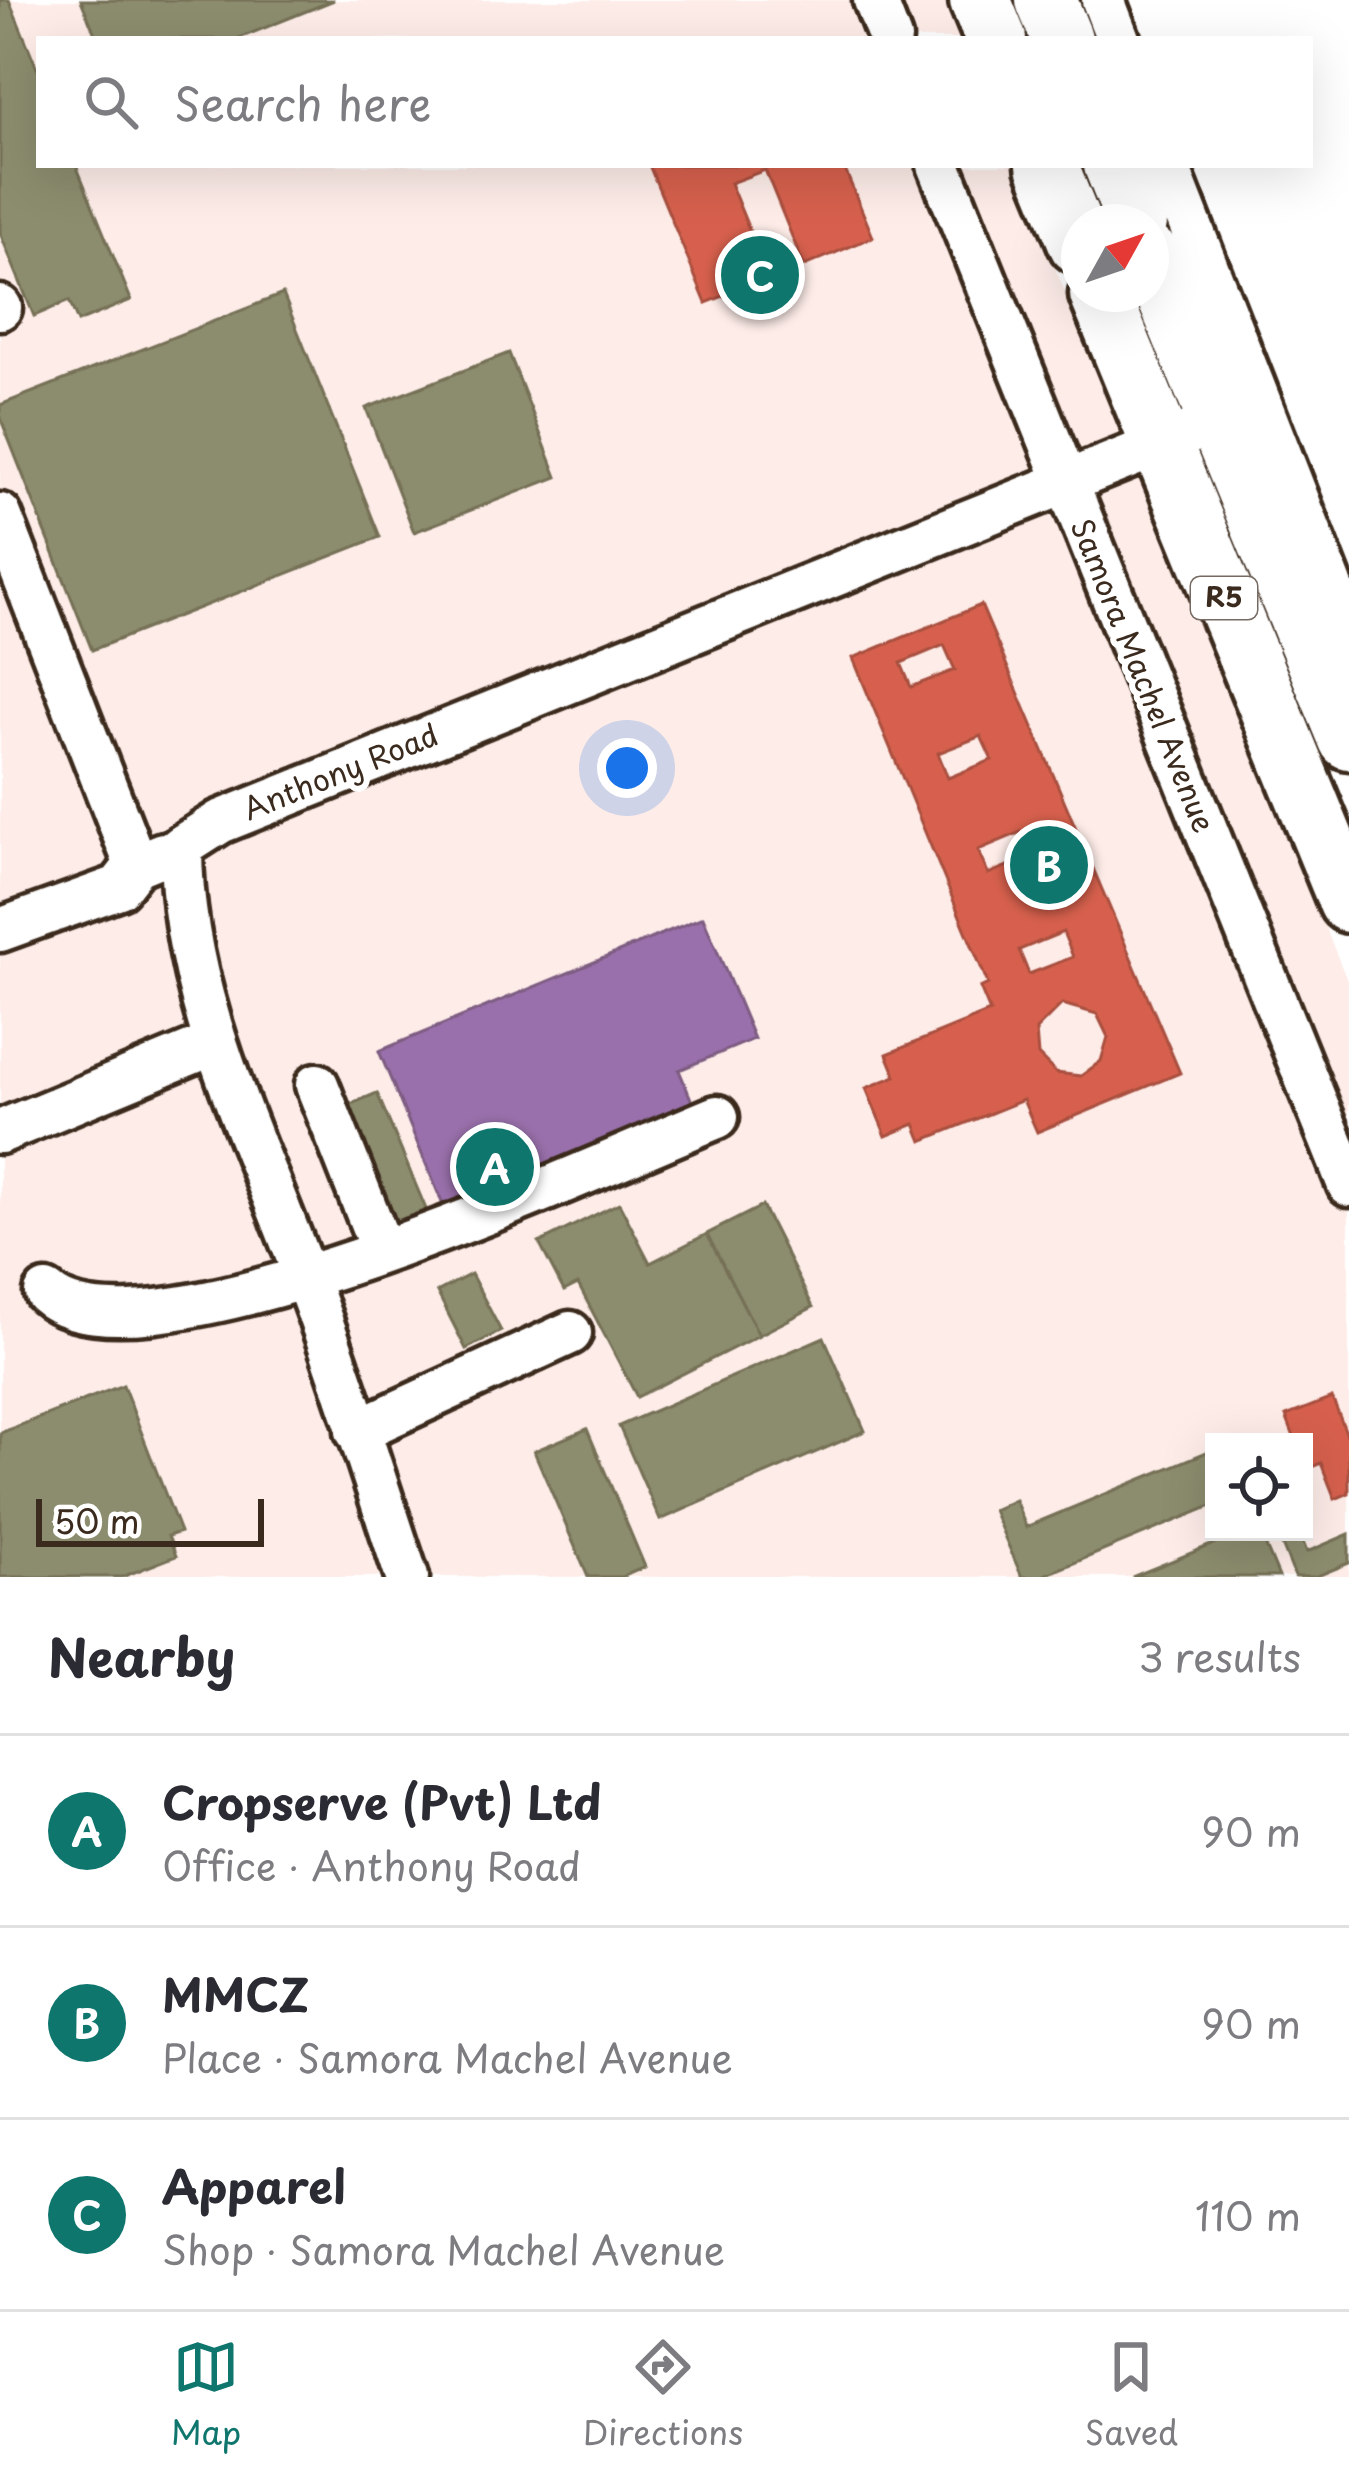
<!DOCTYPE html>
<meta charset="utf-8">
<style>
:root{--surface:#fff;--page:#f2f2f3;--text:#2b2b33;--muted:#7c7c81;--line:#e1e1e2;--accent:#0f766e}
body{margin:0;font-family:"Playpen Sans",sans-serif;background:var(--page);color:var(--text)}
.controls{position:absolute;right:36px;bottom:36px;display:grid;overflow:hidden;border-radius:0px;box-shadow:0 12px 48px #0002}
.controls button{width:108px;height:108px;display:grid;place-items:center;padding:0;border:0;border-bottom:3px solid var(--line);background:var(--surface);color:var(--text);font:60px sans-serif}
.compass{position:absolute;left:1061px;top:204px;width:108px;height:108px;border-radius:50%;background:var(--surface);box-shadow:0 12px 48px #0002;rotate:50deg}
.scale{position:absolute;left:36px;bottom:30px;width:228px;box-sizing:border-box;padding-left:12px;border:6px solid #3b2a1e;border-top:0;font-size:33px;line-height:42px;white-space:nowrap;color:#3b2a1e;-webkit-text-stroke:9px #fff;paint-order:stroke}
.you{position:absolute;left:627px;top:768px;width:42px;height:42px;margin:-30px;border:9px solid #fff;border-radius:50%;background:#1a73e8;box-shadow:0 0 0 18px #1a73e833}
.badge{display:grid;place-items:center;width:78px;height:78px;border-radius:50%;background:var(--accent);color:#fff;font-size:39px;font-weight:700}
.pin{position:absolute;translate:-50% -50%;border:6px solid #fff;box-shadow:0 3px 12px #0006}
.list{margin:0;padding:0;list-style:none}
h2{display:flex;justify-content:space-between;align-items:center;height:156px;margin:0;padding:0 48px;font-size:51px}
h2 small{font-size:39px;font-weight:400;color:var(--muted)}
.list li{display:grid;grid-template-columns:78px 1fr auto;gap:36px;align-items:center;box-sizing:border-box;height:192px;padding:0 48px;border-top:3px solid var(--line)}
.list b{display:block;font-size:45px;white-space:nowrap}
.list p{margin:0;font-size:39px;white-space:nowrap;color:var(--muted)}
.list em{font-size:39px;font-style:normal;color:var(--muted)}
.icon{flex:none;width:66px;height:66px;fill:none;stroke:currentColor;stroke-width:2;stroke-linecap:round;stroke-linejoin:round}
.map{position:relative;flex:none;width:1349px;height:1577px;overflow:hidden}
.search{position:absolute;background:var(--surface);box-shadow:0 12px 48px #0002;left:36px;right:36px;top:36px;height:132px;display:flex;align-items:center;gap:30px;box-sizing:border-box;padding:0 42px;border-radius:0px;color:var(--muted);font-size:45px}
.sheet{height:732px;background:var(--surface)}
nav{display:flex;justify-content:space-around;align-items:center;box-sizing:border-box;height:168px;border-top:3px solid var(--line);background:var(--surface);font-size:33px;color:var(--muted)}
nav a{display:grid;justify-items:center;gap:6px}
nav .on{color:var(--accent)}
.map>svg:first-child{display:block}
</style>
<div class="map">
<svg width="1349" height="1577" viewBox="0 0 1349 1577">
<rect width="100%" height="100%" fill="#fff"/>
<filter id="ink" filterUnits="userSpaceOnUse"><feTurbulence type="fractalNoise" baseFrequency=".00833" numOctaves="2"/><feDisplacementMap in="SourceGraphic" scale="24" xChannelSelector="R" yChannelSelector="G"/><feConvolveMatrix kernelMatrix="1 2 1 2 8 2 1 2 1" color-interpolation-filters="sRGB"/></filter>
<g filter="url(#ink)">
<path fill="#fdece8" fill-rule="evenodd" d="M0 0H945L961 39H39V165H1013L1349 985V1577H0ZM1214 1442H1304V1532H1214Z"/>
<path fill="#d6604d" stroke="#a8503f" stroke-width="3" fill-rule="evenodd" d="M649 165H843L873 237 804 266 765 170 730 183 769 278 706 303Z
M981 605 1180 1073 1037 1132 1023 1100 922 1141 915 1124 886 1136 866 1088 896 1076 887 1054 990 1012 980 988 988 984 853 658ZM944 645 955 670 911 687 901 663ZM981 736 992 760 948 778 938 753ZM1021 832 1032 856 988 874 978 850ZM1063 932 1073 957 1029 974 1019 950ZM1062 1004 1097 1014 1108 1037 1101 1061 1081 1076 1056 1073 1038 1055 1036 1030Z
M1332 1398 1349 1440V1493L1335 1499 1321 1463 1307 1469 1304 1442H1296L1286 1416Z"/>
<path fill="#9970ab" stroke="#7d5b81" stroke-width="3" d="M703 917 754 1039 679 1070 695 1109 446 1212 379 1051Z"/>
<path fill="#8c8c6e" stroke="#746f56" stroke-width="3" d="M0 0H9L39 73V165H76L131 300 78 322 69 301 34 316 0 233Z
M81 0H334L237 39H97Z
M283 294 380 537 92 650 0 417V405Z
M509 353 557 477 414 532 366 408Z
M377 1093 428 1214 387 1230 337 1110Z
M619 1203 650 1263 707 1234 759 1335 637 1397 578 1284 564 1291 539 1243Z
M762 1206 813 1307 759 1335 707 1234Z
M471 1274 501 1331 466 1349 437 1292Z
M824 1337 865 1431 660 1520 619 1426Z
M123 1385 180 1532 168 1536 176 1556 122 1577H0V1433Z
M587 1429 645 1567 622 1577H588L534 1451Z
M1214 1449V1505L1040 1577H1022L993 1510 1015 1500 1026 1527Z
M1243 1532H1260L1279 1577H1132Z
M1277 1532H1299L1307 1552 1349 1534V1563L1315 1577H1295Z"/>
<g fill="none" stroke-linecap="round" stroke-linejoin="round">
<g stroke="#3b2a1e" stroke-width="51">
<path id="minor" d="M875 0 890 39
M1103 0 1118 39
M939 165 1349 1185
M1167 165 1349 631
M0 307V308
M0 515 136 865
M0 930 119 887 136 865 163 854
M317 1085 382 1250
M0 1132 215 1043
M46 1293C142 1379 600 1164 717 1117
M357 1431 570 1333
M407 1577C373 1476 342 1374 304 1274 253 1136 181 997 181 847L220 822 1218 421"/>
</g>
<g stroke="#3b2a1e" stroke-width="69">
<path id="highway" d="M980 0 996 39
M1046 0 1062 39
M1047 165 1079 243
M1114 165 1137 222
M1151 257 1349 739
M1100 294 1349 902"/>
</g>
<use href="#minor" stroke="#fff" stroke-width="42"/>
<use href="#highway" stroke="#fff" stroke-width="60"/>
</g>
</g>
<g text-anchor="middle" stroke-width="12" stroke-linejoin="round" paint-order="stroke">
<rect fill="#fff" stroke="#766a62" stroke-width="3" x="1191" y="577" width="66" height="42" rx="9"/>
<g font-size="27" font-weight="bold" fill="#3b2a1e">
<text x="1224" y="607">R5</text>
</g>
<g font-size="30" fill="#3b2a1e" stroke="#fff">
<text transform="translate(1142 676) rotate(68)" y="10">Samora Machel Avenue</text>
<text transform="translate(341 773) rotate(-22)" y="10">Anthony Road</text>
</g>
</g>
</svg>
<div class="controls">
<button><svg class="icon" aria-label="locate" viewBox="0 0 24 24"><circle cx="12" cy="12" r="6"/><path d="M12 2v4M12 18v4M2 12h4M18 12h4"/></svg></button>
</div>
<svg class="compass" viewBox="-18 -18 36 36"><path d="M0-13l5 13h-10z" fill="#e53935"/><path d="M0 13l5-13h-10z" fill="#7c7c81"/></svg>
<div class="scale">50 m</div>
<div class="you"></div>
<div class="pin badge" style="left:495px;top:1167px">A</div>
<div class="pin badge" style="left:1049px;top:865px">B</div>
<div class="pin badge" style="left:760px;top:275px">C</div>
<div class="search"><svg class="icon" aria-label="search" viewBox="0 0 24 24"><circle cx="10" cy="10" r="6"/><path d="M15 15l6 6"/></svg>Search here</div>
</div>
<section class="sheet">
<h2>Nearby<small>3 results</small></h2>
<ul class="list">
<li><span class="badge">A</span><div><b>Cropserve (Pvt) Ltd</b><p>Office · Anthony Road</p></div><em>90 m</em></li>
<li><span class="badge">B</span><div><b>MMCZ</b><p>Place · Samora Machel Avenue</p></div><em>90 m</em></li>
<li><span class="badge">C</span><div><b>Apparel</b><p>Shop · Samora Machel Avenue</p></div><em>110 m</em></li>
</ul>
</section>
<nav>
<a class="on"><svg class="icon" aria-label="map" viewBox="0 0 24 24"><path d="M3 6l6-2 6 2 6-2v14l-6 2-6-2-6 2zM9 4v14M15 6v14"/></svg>Map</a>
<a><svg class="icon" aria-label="directions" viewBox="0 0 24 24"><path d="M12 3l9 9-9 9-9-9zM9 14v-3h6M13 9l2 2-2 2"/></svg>Directions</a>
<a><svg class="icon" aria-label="saved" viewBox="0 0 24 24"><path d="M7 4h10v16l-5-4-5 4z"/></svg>Saved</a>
</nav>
